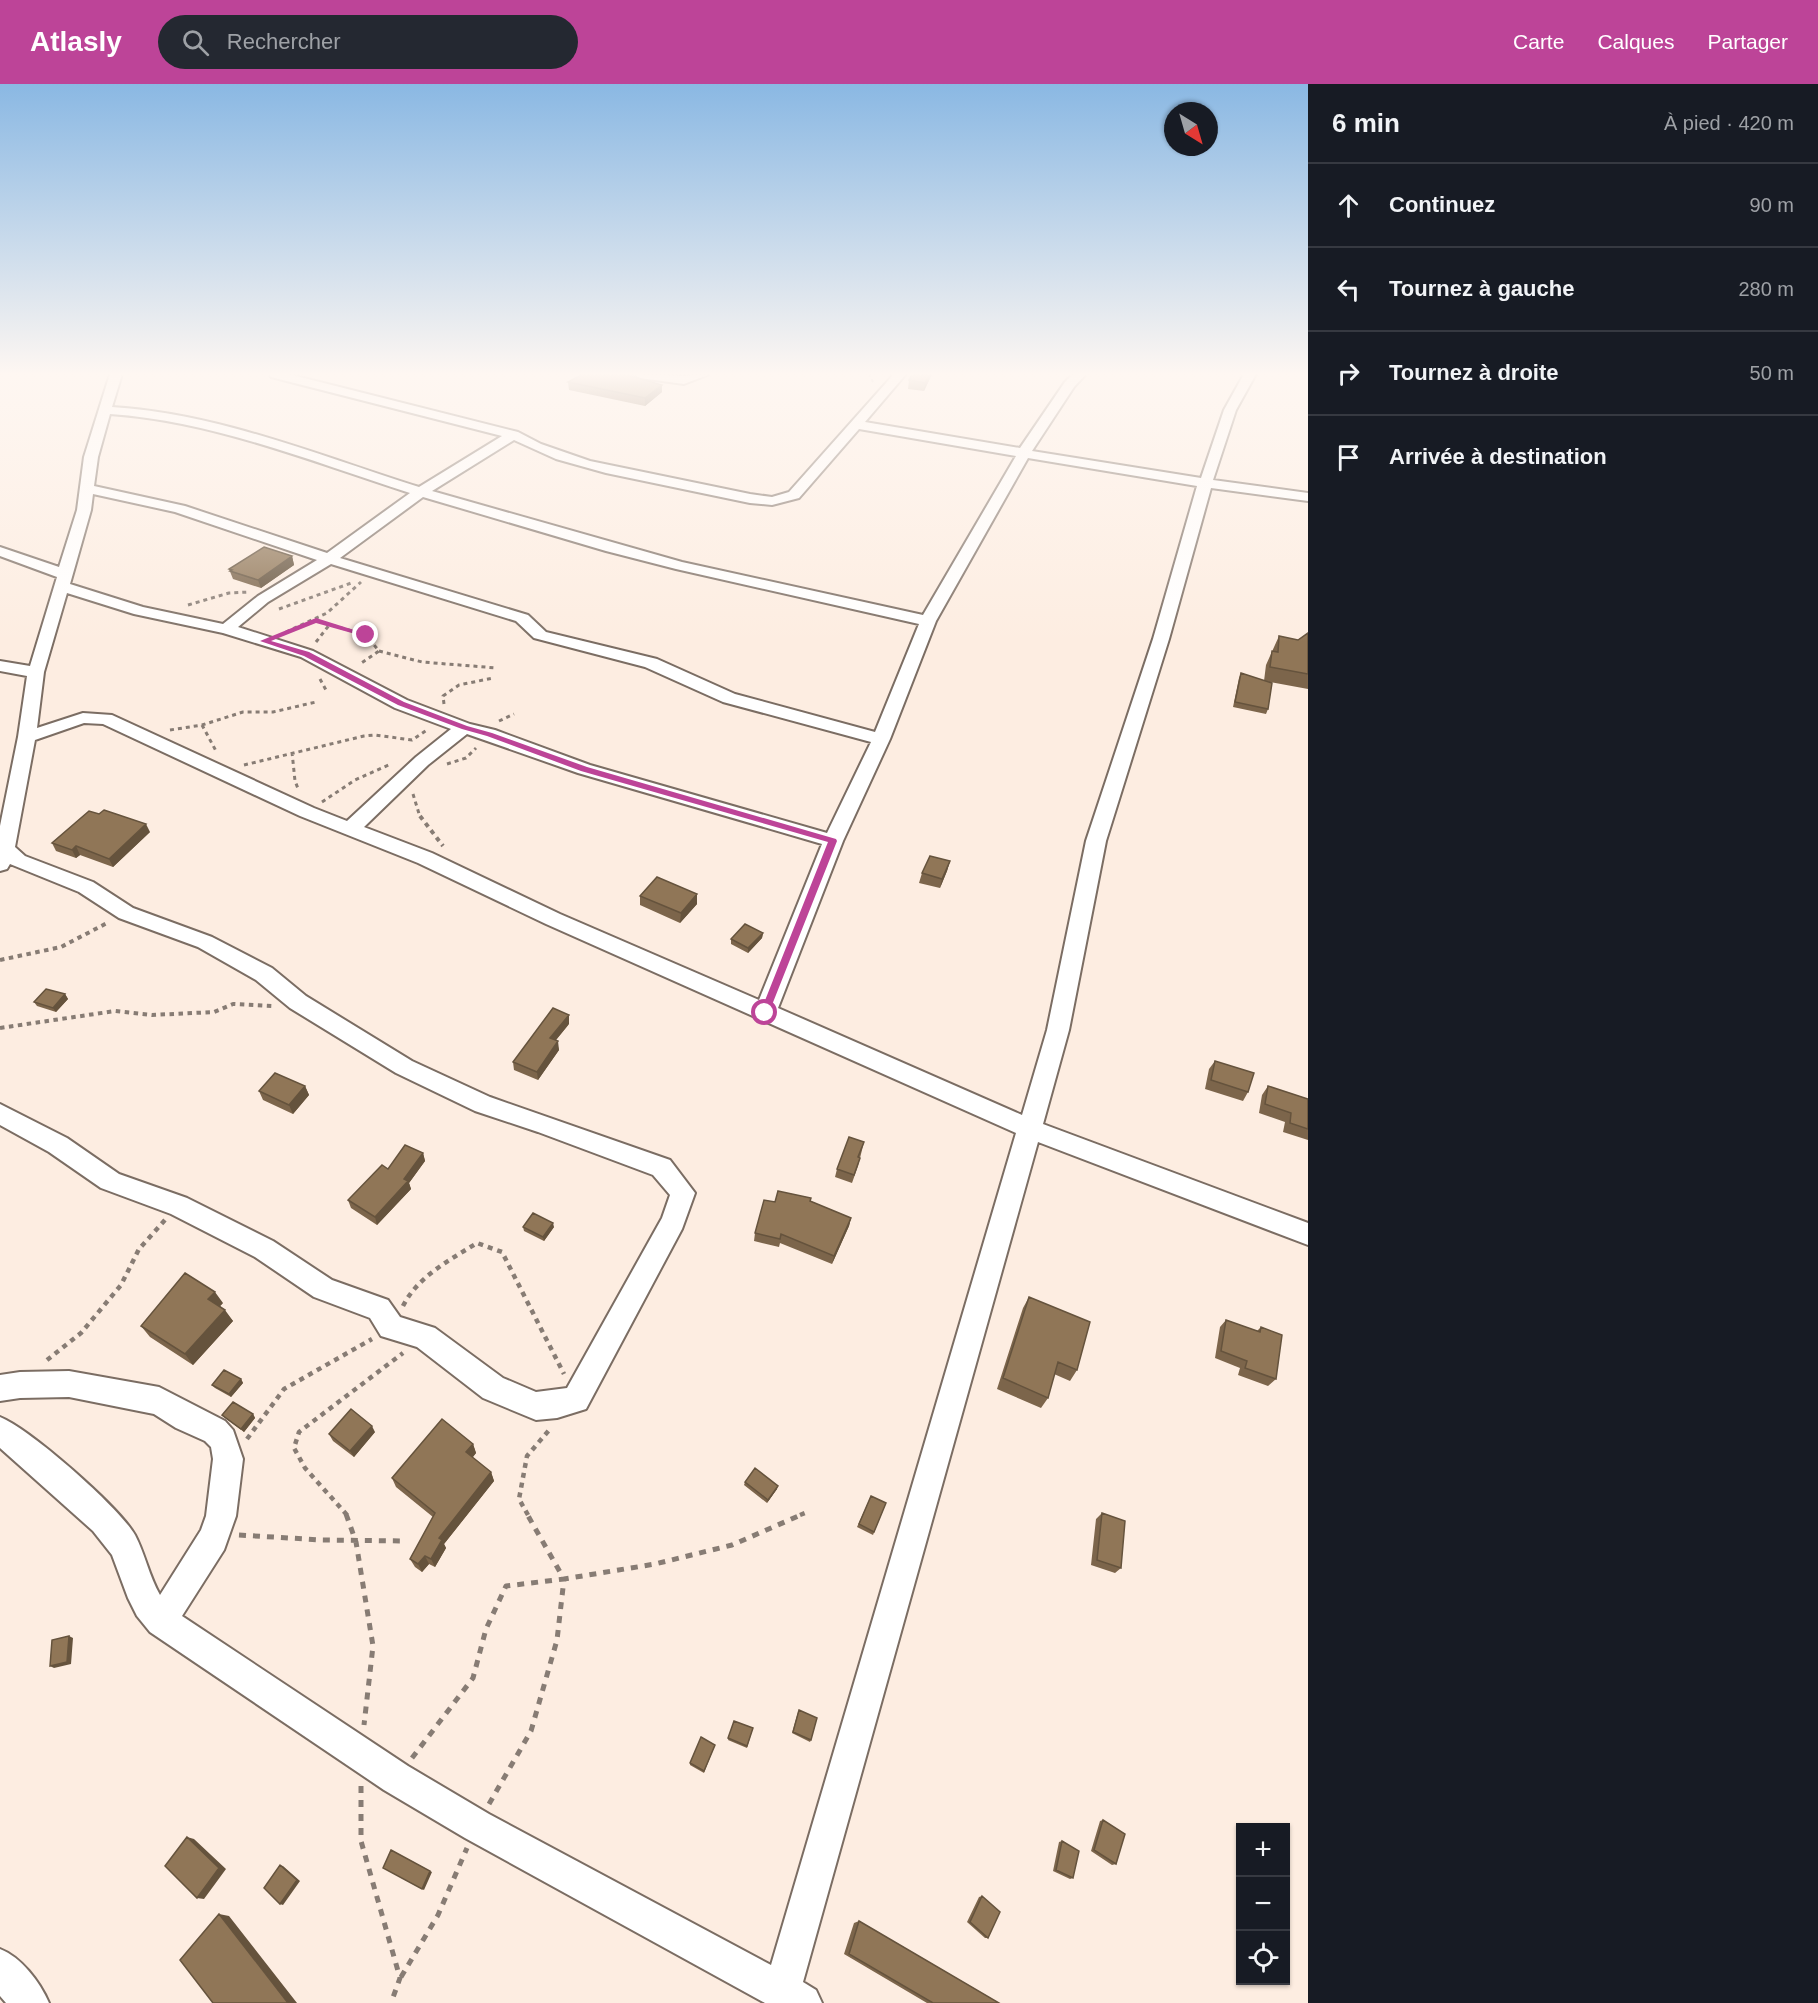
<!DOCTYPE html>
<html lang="fr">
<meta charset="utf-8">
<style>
:root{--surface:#171b24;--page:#242831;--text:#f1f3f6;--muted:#9ea1a6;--line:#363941;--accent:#bd4498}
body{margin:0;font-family:Helvetica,sans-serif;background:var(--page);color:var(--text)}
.controls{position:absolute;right:18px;bottom:18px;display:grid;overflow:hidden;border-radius:0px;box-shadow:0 2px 4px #0004}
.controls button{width:54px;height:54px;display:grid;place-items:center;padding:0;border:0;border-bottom:2px solid var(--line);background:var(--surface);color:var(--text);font:30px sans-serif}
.compass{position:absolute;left:1164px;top:18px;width:54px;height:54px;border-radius:50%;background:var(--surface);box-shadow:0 2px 4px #0004;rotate:143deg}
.stop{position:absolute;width:18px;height:18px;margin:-14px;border:4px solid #bd4498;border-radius:50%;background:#fff}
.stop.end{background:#bd4498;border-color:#fff;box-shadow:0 2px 6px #0008}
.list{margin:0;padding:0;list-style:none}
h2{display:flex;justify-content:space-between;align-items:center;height:78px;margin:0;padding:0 24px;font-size:26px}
h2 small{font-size:20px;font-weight:400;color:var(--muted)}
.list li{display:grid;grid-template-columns:39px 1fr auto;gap:18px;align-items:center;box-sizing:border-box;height:84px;padding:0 24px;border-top:2px solid var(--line)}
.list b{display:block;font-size:22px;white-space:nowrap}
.list em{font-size:20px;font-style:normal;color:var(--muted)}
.icon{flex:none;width:33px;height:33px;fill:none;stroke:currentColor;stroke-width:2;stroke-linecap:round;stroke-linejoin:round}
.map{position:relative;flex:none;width:1308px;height:1919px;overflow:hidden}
header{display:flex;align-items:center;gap:36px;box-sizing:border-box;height:84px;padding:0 30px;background:var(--accent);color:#fff}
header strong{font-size:28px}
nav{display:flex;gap:33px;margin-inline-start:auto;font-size:21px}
.search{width:420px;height:54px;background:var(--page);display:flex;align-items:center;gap:15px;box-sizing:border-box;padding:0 21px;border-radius:33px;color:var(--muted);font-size:22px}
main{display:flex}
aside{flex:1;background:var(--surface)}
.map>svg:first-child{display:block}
</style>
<header>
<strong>Atlasly</strong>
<div class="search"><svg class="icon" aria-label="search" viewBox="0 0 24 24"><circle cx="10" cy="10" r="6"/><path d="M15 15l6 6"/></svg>Rechercher</div>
<nav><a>Carte</a><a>Calques</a><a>Partager</a></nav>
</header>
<main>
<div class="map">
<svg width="1308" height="1919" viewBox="0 0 1308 1919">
<rect width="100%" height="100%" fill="#fdede1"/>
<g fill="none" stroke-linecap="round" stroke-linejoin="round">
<g stroke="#7b6d63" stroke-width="4">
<path id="minor" d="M110 290H122L112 323C217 329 320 372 419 403L502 352 271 293 269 290H288L518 348 541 360 590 377 750 410 772 413 789 408 894 290H906L865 338 1020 364 1065 298 1073 290H1086L1074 303 1032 367 1201 394 1224 326 1244 290H1256L1236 326 1213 396 1308 409V417L1211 404 1169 555 1106 757 1069 946 1043 1040 1308 1139V1161L1038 1058 803 1898 816 1906 822 1919H765L465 1754 384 1706 150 1548 137 1532 128 1514 112 1471 93 1447 0 1364V1333C30 1345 119 1423 135 1451 145 1470 149 1492 160 1511L201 1446 206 1432 213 1375 211 1363 205 1357 176 1344 154 1330 69 1313 20 1314 0 1317V1291L20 1288 69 1287 159 1303 225 1337 233 1346 243 1375 236 1432 224 1466 182 1532 408 1682 489 1730 771 1881 1016 1049 546 840 418 779 300 732 103 640 84 639 35 656 15 763 25 772 93 798 133 824 212 853 272 884 306 912 412 977 490 1013 670 1076 695 1109 682 1145 586 1325 557 1334 536 1336 483 1314 417 1263 381 1252 370 1234 314 1213 255 1173 171 1130 101 1104 49 1068 0 1041V1020L67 1054 119 1090 187 1114 273 1157 332 1196 388 1216 400 1233 435 1244 503 1294 536 1308 567 1304 662 1134 670 1111 653 1091 538 1048 475 1027 396 989 290 924 256 896 198 863 119 834 79 808 10 780 7 785 0 787V742L18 653 27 592 0 587V577L30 582 57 493 0 472V463L59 483 77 426 84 373ZM110 330C213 337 313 378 410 409L327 469 185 422 94 402 98 373ZM859 345 1016 372 923 531 682 478 432 407 514 356 556 375 606 389 750 419 772 421 799 414ZM1028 374 1197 402 1153 555 1086 757 1047 946 1022 1031 778 924 843 757 890 655 936 537ZM93 410 175 428 317 476 258 512 223 540 143 523 70 500 91 426ZM423 413 606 467 676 485 919 540 875 648 735 610 657 575 546 548 528 531 340 474ZM331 480 516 537 534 554 645 583 723 618 871 658 827 749 590 681 495 646 470 640 407 616 313 567 238 543 268 518ZM67 509 134 530 223 549 301 573 395 624 451 645 416 673 347 737 314 724 112 631 83 629 37 644 44 588ZM467 650 578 689 822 760 759 916 560 830 432 769 364 743 428 681Z
M634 290 684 292 710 290 684 300 640 294Z
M0 1865C21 1873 40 1898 49 1919H6L0 1912Z"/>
</g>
<path stroke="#877c74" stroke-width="2" stroke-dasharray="3 3" stroke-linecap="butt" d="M869 290 873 298"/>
<path stroke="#877c74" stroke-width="3" stroke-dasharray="4 4" stroke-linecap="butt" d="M188 521 229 509 249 508
M279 525 354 498
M317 537 366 551 379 567 360 580
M286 548 327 529 361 498
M366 551 372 543
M316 558 330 540
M379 567 422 578 497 584
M320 595 327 608
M444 620 443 612 459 601 493 594
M499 637 514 630
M202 641 216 667
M170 646 202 641 243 628H273L316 618
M292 668 295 697 299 707
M447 680 466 674 476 664
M244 681 364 652 375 651 412 656 427 646
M413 710 420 733
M322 718 355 696 391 680"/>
<path stroke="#877c74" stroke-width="4" stroke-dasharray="4.5 4.5" stroke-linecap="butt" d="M420 732 443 762
M0 876 61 863 109 838
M0 944 115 927 152 931 214 928 233 920 272 922"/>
<path stroke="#877c74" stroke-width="4.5" stroke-dasharray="5 5" stroke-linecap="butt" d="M403 1222C418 1192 450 1176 477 1159L502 1168 564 1290
M47 1276 81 1249 121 1201 139 1165 165 1136
M247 1355 284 1305 372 1255
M347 1431 305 1384 294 1364 299 1348 403 1269
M528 1431 519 1415 527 1372 550 1345
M800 1431 805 1429"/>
<path stroke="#877c74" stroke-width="5" stroke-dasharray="7 7" stroke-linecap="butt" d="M346 1430 356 1458 373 1562 364 1641
M239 1451 322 1456 405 1457
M412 1674 473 1594 486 1545 506 1502 564 1495 527 1430
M361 1702V1757L400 1894 391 1919
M489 1720 531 1647 557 1556 564 1495 655 1480 732 1461 803 1430
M401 1893 438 1831 467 1764"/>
<use href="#minor" fill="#fff" fill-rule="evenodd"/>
</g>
<path fill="#7c654b" d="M932 290 924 307 908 305 909 296Z
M568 298 662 308 645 322 569 306Z
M292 472 294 481 261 504 233 495 229 485Z
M1308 549V605L1264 597 1268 625 1266 630 1233 623 1239 594 1241 589 1264 597 1266 581 1279 552 1298 556Z
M150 748 113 783 80 771 76 774 56 767 52 759Z
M950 777 947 787 940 804 919 799 922 789Z
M640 812 697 820 680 839 640 821Z
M763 849 762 854 748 869 731 860V855Z
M65 910 68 915 56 928 37 922 34 918Z
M569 940 556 956 559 966 538 996 514 986 513 978Z
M1215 977 1248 1008 1243 1017 1205 1005 1209 985Z
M305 1002 309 1011 293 1030 263 1016 259 1007Z
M1268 1002 1308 1015V1056L1283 1048 1285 1038 1259 1029 1262 1011Z
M864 1058 858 1082 852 1099 835 1093 837 1085Z
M423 1069 425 1077 409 1099 411 1105 377 1141 351 1124 348 1116 388 1085Z
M810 1117 851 1134 849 1142 832 1180 780 1159 779 1163 754 1157 755 1149 775 1118Z
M523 1143H554L544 1157 524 1147Z
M1029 1213 1077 1286 1070 1297 1054 1290 1048 1314 1041 1324 997 1305 1023 1224Z
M223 1219 220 1222 233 1237 193 1281 150 1253 141 1242Z
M1226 1236 1257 1247 1261 1243 1276 1295 1268 1302 1238 1291 1240 1284 1215 1274 1220 1243Z
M241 1295 243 1299 231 1313 215 1304 212 1301Z
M253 1330 255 1334 244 1348 225 1334 222 1331Z
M375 1348 354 1373 333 1357 329 1350Z
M473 1360 476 1369 472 1374 491 1388 494 1397 444 1460 446 1464 435 1483 429 1480 422 1488 415 1483 410 1475 433 1433 396 1403 392 1394Z
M745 1398 777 1405 767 1419 744 1401Z
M871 1412 886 1419 873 1451 857 1443Z
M1102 1429 1121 1484 1115 1489 1091 1481 1096 1435Z
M798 1628 811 1656 810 1658 792 1649Z
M734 1637 753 1644 747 1664 728 1656Z
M715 1661 704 1689 690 1681V1679Z
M1103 1736 1116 1780 1112 1781 1091 1767 1100 1737Z
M1062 1757 1073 1794 1070 1795 1053 1787 1059 1758Z
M982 1812 988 1854H985L967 1838 979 1813Z
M859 1837 999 1919H927L844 1870 854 1839Z"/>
<path fill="#65533d" d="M930 290H932L924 307 925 299Z
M662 301V308L645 322V314Z
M292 472 294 481 261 504 258 496Z
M146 740 150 748 113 783 109 775Z
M76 762 80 771 76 774 72 766Z
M950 777 947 787 940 804 942 795Z
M697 810V820L680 839 681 829Z
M763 849 762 854 748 869V864Z
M65 910 68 915 56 928 53 924Z
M569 931V940L551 962 550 954Z
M558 957 559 966 538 996 537 988Z
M305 1002 309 1011 293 1030 289 1021Z
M423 1069 425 1077 409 1099 411 1105 377 1141 375 1133Z
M851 1134 849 1142 832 1180 834 1172Z
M553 1139 554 1143 544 1157 543 1153Z
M215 1208 223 1219 216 1226 208 1215Z
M225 1226 233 1237 193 1281 185 1270Z
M241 1295 243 1299 231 1313 229 1310Z
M253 1330 255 1334 244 1348 241 1345Z
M372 1342 375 1348 354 1373 350 1367Z
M473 1360 476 1369 469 1378 466 1368Z
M491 1388 494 1397 444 1460 446 1464 435 1483 431 1475 439 1454Z
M778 1402 777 1405 767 1419 768 1416Z
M425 1472 429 1480 422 1488 418 1480Z
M69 1552 73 1554 71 1580 54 1584 50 1582Z
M187 1753 194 1755 226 1785 204 1815 197 1814Z
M393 1767 432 1788 424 1806 422 1805Z
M280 1781 283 1782 300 1797 283 1821 280 1820Z
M219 1830 229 1832 297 1919H288Z"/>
<path fill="#907657" stroke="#65533d" stroke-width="1.5" d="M583 290H624L662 301 645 314 568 298Z
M912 290H930L925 299 909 296Z
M264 463 292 472 258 496 230 487 232 486 229 485Z
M1308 549V590L1270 583 1272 567 1278 568 1279 552 1298 556Z
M1241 589 1272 599 1268 625 1235 618Z
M104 726 146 740 109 775 76 762 72 766 52 759 89 727 99 730Z
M930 772 950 777 942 795 922 789Z
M657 793 697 810 681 829 640 812Z
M745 840 763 849 748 864 731 855Z
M46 905 65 910 53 924 34 918Z
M553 924 569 931 550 954 558 957 537 988 513 978Z
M1215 977 1254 989 1248 1008 1211 996Z
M275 989 305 1002 289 1021 259 1007Z
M1268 1002 1308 1015V1045L1290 1039 1291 1029 1265 1020Z
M849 1053 864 1058 858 1073 860 1074 854 1091 837 1085Z
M405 1061 423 1069 404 1095 408 1097 375 1133 348 1116 382 1081 388 1085Z
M778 1107 811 1114 810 1117 851 1134 834 1172 781 1150 780 1155 755 1149 764 1116 775 1118Z
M533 1129 553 1139 543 1153 523 1143Z
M185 1189 215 1208 208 1215 225 1226 185 1270 141 1242Z
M1029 1213 1090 1238 1077 1286 1058 1278 1048 1314 1003 1294Z
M1226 1236 1260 1248 1261 1243 1282 1251 1276 1295 1245 1284 1247 1277 1221 1267Z
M224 1286 241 1295 229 1310 212 1301Z
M233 1318 253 1330 241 1345 222 1331Z
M351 1325 372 1342 350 1367 329 1350Z
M442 1335 473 1360 466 1368 491 1388 439 1454 442 1456 431 1475 425 1472 418 1480 410 1475 435 1429 392 1394Z
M755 1384 778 1402 768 1416 745 1398Z
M871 1412 886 1419 874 1448 859 1440Z
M1102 1429 1125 1437 1121 1484 1097 1476Z
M69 1552 67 1578 50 1582 52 1556Z
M799 1626 817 1634 811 1656 793 1648Z
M734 1637 753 1644 747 1662 728 1654Z
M701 1653 715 1661 704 1687 690 1679Z
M1103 1736 1125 1750 1116 1780 1094 1766Z
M187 1753 219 1784 197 1814 165 1782Z
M1062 1757 1079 1767 1073 1794 1056 1786Z
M391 1766 430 1787 422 1805 383 1784Z
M280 1781 297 1796 280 1820 264 1804Z
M982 1812 1000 1828 988 1854 970 1838Z
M219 1830 288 1919H213L180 1876Z
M859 1837 999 1919H933L849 1870Z"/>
<linearGradient id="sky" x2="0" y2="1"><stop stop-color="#8ab8e3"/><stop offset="0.52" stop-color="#fef7f2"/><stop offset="1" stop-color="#fef7f2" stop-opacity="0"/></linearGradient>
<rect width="1308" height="558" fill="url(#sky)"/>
<path fill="#bd4498" d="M316 534 370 551 366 553 316 539 271 557 309 568 404 618 467 642 492 649 587 683 836 755 837 757 768 931H761L760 929 828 758 581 687 487 652 462 645 398 621 304 572 260 557Z"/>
</svg>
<div class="controls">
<button>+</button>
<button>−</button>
<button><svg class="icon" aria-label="locate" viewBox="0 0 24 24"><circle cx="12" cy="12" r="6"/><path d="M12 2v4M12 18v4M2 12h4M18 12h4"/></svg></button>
</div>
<svg class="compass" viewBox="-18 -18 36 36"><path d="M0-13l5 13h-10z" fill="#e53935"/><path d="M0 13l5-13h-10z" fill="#9ea1a6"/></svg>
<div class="stop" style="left:765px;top:929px"></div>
<div class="stop end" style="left:366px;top:551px"></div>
</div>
<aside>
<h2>6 min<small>À pied · 420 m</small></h2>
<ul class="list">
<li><svg class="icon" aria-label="ahead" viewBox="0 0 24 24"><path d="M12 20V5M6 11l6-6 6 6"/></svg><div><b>Continuez</b></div><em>90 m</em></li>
<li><svg class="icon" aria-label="left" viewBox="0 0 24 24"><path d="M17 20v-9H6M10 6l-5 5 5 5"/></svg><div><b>Tournez à gauche</b></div><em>280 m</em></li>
<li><svg class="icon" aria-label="right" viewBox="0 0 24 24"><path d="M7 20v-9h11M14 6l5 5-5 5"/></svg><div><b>Tournez à droite</b></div><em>50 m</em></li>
<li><svg class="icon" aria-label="arrive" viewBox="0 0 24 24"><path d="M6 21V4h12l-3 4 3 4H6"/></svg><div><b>Arrivée à destination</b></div></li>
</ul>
</aside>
</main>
